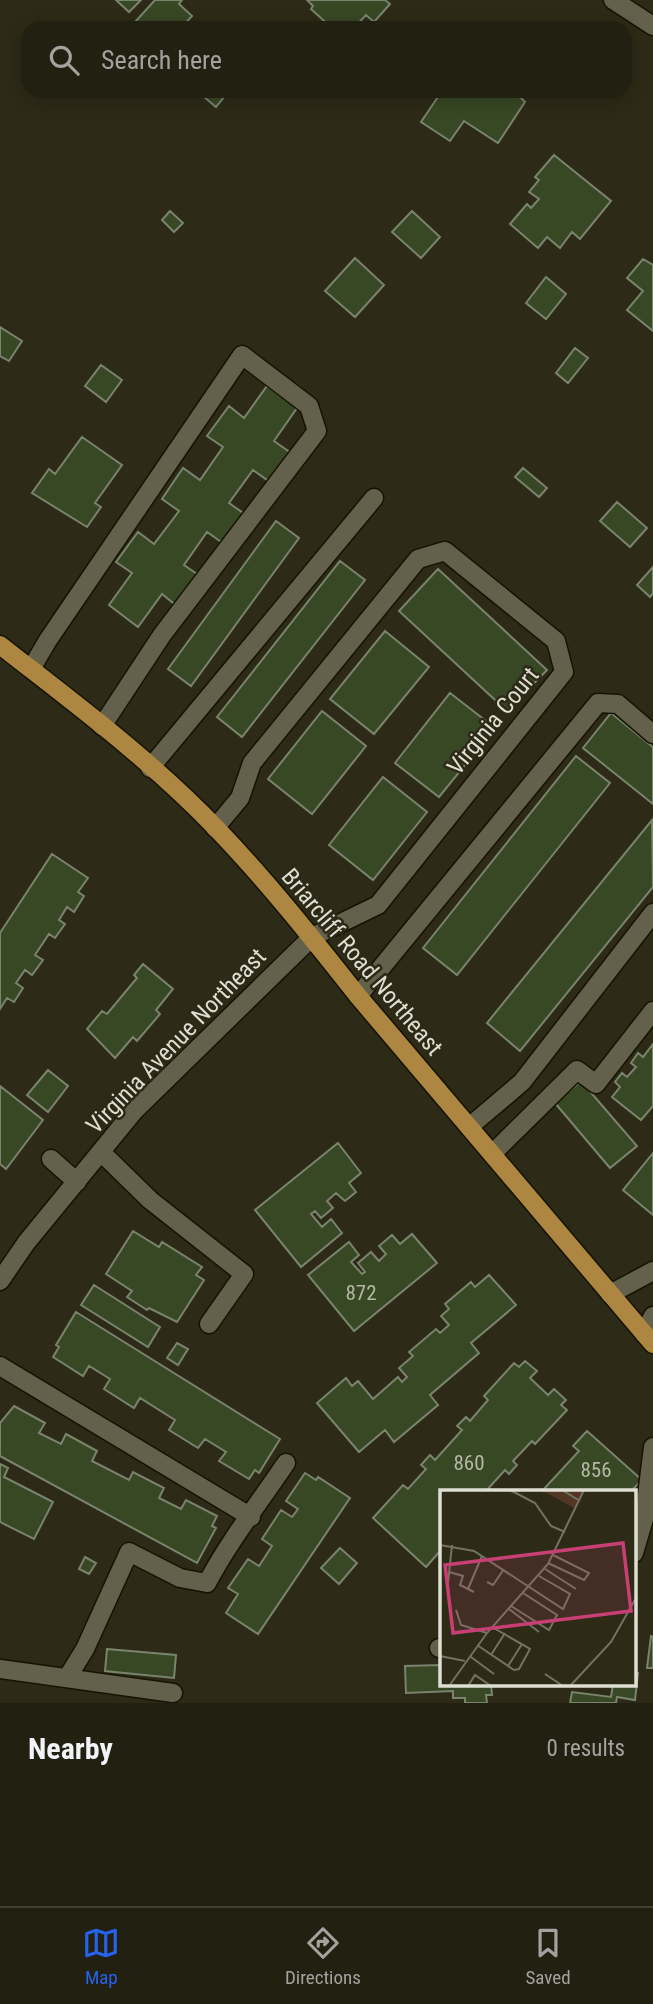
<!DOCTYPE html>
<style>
:root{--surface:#222011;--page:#2e2d1f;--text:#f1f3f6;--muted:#a2a39f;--line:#3f3e31;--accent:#2563eb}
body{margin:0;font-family:"Roboto Condensed",sans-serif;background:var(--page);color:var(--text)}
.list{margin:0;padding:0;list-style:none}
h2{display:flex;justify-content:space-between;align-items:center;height:91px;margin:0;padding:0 28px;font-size:30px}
h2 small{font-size:23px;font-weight:400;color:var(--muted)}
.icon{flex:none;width:38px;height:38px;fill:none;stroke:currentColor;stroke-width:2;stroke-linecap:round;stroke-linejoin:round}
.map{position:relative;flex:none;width:653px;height:1703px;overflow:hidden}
.search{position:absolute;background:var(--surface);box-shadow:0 4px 18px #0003;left:21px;right:21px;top:21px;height:77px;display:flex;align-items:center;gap:18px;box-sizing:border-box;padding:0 24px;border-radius:21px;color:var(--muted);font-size:26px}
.sheet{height:203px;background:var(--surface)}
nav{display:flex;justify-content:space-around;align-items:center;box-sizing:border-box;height:98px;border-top:2px solid var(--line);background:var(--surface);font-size:19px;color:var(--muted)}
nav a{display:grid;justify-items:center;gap:4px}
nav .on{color:var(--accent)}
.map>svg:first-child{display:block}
</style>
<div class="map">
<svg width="653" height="1703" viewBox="0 0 653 1703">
<rect width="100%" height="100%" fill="#2d2a17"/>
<path fill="#384724" stroke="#79836e" stroke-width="2" d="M116 0H141L129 12Z
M155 0H182L179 4 192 16 181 28H141L135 22Z
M307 0H385L390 4 374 22 366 15 354 28H348L342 23 332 28 311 9 313 6Z
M197 91H229L216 107Z
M442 91H514L525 102 498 143 464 121 450 141 421 122Z
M554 155 611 201 580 239 572 232 560 248 547 237 538 248 510 224 527 204 531 208 539 199 529 192 539 180 535 177Z
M170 211 183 223 174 232 162 220Z
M412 211 440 237 421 258 392 232Z
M355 258 384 285 355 317 325 291Z
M643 259 653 265V331L627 310 643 291 627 278Z
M546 277 566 294 546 319 526 303Z
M0 327 22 341 9 361 0 356Z
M575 348 588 358 568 383 556 373Z
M101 365 122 380 106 402 85 386Z
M267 386 297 408 274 441 291 453 270 482 253 470 229 503 246 515 224 544 207 532 184 565 200 576 178 607 162 594 138 627 109 605 132 573 116 562 138 532 154 544 179 511 162 499 183 468 200 480 223 447 207 436 229 406 244 418Z
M82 437 122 465 95 503 101 507 87 527 32 493 49 469 55 474Z
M523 468 547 488 539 497 515 477Z
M617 502 647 528 630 547 600 521Z
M276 521 299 538 191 686 168 669Z
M340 561 365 580 242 737 217 717Z
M653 567V593L650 597 637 585Z
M438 569 547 670 507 711 399 611Z
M385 631 429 667 374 734 330 699Z
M450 693 495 728 439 797 395 763Z
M322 711 366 746 312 814 268 779Z
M611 713 653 747V804L583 748Z
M576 756 610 783 457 975 423 948Z
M383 777 427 812 373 880 329 845Z
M652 820 653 887 520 1051 487 1023Z
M52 854 88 878 78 892 84 896 74 912 67 907 59 920 65 924 55 938 49 934 35 955 43 960 32 975 25 970 16 983 23 988 14 1002 7 998 0 1009V933Z
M143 964 173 989 156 1010 160 1014 137 1041 133 1037 115 1058 87 1029 102 1011 107 1014 137 978 134 975Z
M653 1044V1106L641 1120 612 1097 620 1087 615 1082 622 1073 627 1077 636 1067 631 1063 638 1053 643 1057Z
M48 1070 68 1086 48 1112 27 1095Z
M581 1081 637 1146 610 1168 555 1103Z
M0 1086 43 1120 6 1169 0 1164Z
M338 1143 361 1173 349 1183 356 1192 345 1201 336 1193 327 1201 333 1208 321 1218 315 1211 311 1214 322 1227 331 1219 342 1233 301 1267 255 1210Z
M653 1153V1215L623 1190Z
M133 1231 159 1247 162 1242 202 1267 196 1275 204 1280 177 1322 149 1308 147 1310 127 1297 132 1291 106 1274Z
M412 1234 437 1263 354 1331 308 1275 349 1242 359 1255 351 1262 362 1274 365 1272 358 1263 371 1252 379 1261 386 1254 379 1246 392 1235 400 1244Z
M489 1275 516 1305 471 1343 479 1353 430 1395 438 1405 394 1442 385 1430 359 1452 317 1403 346 1378 352 1386 358 1381 373 1399 398 1377 402 1382 407 1377 399 1368 413 1356 409 1352 436 1329 440 1333 449 1325 441 1316 449 1309 445 1304 471 1282 475 1287Z
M94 1285 160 1327 148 1347 81 1305Z
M76 1312 280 1439 259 1473 255 1470 249 1479 219 1461 226 1452 205 1439 198 1448 169 1430 175 1420 140 1398 134 1408 104 1389 110 1379 89 1366 83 1376 53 1357 59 1347 56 1345Z
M177 1343 188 1349 178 1365 167 1358Z
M525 1361 537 1371 530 1378 548 1395 554 1389 566 1400 561 1405 567 1410 535 1444 532 1441 513 1461 517 1465 509 1474 505 1470 486 1491H441V1550L426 1567 373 1518 403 1485 408 1489 426 1469 421 1465 430 1455 435 1460 462 1430 457 1426 466 1417 470 1421 488 1400 484 1396 514 1363 519 1367Z
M14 1406 45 1423 39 1433 61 1444 66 1434 97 1451 92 1461 129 1480 133 1472 164 1488 159 1498 181 1509 186 1500 217 1516 212 1526 216 1528 197 1563 0 1456V1423Z
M587 1431 642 1480 631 1491H542L579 1451 573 1446Z
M0 1464 8 1468 4 1477 53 1502 34 1539 0 1522Z
M305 1473 316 1480 318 1477 350 1498 258 1634 226 1613 238 1594 228 1588 248 1559 259 1566 272 1546 262 1539 281 1510 292 1517 298 1509 286 1501Z
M340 1548 357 1563 339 1584 321 1568Z
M85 1557 96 1563 89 1574 79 1569Z
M651 1636 653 1637V1668H647Z
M107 1649 176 1655 174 1678 105 1671Z
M441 1665V1684H491L492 1695H486L487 1703H465V1698H453V1691L406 1693 405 1666Z
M634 1673H638L635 1700 617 1697 616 1703H570L572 1692 611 1697 613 1684H634Z"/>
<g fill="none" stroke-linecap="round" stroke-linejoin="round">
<g stroke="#151302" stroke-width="21">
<path id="minor" d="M613 0 653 26
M31 669 48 640 242 355 309 406 317 431 162 635 102 726
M150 768 374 498
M358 996 598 703 618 704 653 734
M469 1127 522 1082 653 913
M101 1152 150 1200 244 1274 209 1324
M492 1154 577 1070 596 1084 653 1011
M51 1159 77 1182
M0 1281 26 1243 134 1111 312 937 378 905 564 672 556 641 445 551 418 559 252 763 240 798 215 828
M610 1294 653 1271
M644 1334 653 1316
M0 1366 251 1517
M634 1553 644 1519 653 1447
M439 1648H441
M0 1669 173 1693
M67 1678 85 1649 129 1552 180 1578 207 1583C230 1540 259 1503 286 1463"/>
</g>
<g stroke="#151302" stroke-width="21">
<path id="major" d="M0 645C74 703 151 760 216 828 267 881 313 939 358 996L653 1344"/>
</g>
<use href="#minor" stroke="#63604b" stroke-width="18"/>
<use href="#major" stroke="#ad8741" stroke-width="18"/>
</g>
<g text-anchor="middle" stroke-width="5" stroke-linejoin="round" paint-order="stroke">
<g font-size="21" fill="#b5b8a6">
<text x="361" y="1300">872</text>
<text x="469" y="1470">860</text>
<text x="596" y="1477">856</text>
</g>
<g font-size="24" fill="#dfded2" stroke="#2d2a17">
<text transform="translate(493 721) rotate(-51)" y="8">Virginia Court</text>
<text transform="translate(362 962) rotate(50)" y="8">Briarcliff Road Northeast</text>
<text transform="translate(176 1041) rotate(-46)" y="8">Virginia Avenue Northeast</text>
</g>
</g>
<g transform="translate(440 1490)">
<rect width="196" height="196" fill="#2d2a17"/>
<path d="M101 0H144L136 19Z" fill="#533524"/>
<path fill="none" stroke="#747262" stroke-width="2" d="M70 0 95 13 111 36 125 42M122 0 140 11M0 55 34 61 123 119 130 104 99 86M108 73 144 90 149 83 113 65M105 79 136 99M9 82 23 86 20 95 34 102M47 92 53 95 64 79M8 93 12 55M28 99 42 66M71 116 109 140 117 125 83 103M69 119 99 142M16 120 21 135 47 143M37 155 74 180 79 179 90 159 52 137M51 165 65 143M0 166 25 171M31 167 54 184M68 176 82 154M114 190 105 184 123 196M9 196 47 143 108 74 144 0M28 196 35 185 51 196M130 196 171 152 196 108"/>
<path fill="#c84073" fill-opacity="0.15" stroke="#c84073" stroke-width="3.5" d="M183 53 191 121 13 143 5 75Z"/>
<rect width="196" height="196" fill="none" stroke="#dfded2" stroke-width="3.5"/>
</g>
</svg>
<div class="search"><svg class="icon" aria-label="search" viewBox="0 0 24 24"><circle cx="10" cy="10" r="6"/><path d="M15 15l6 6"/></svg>Search here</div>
</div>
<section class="sheet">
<h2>Nearby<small>0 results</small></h2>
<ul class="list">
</ul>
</section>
<nav>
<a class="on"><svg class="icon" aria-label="map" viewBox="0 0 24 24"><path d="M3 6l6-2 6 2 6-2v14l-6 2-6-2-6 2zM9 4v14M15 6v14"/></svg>Map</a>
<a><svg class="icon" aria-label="directions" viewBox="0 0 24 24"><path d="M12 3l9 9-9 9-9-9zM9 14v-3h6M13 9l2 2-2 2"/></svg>Directions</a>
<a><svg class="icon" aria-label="saved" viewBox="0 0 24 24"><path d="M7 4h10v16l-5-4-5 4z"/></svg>Saved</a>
</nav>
